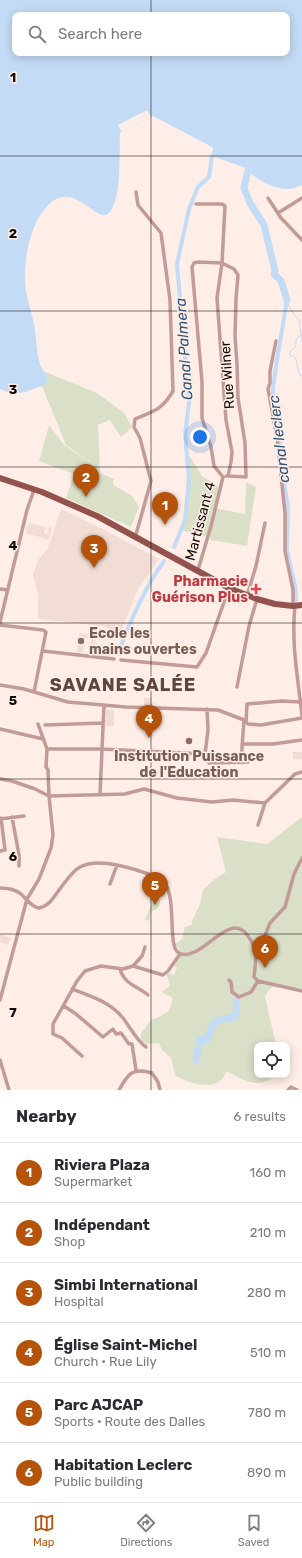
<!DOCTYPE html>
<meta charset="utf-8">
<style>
:root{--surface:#fff;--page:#f2f2f3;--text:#2b2b33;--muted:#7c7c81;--line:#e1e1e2;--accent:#b45309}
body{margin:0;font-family:Rubik,sans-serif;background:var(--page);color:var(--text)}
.controls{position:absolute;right:12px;bottom:12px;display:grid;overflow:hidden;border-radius:8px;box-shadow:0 2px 10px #0003}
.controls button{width:36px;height:36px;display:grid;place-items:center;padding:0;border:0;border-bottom:1px solid var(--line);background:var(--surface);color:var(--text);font:20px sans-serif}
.you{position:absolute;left:200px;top:437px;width:14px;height:14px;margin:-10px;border:3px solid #fff;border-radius:50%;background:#1a73e8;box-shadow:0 0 0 6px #1a73e833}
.badge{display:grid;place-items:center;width:26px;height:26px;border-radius:50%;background:var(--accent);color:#fff;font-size:13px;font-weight:700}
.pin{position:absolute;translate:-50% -33px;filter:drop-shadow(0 1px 2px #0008)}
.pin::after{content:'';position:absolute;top:21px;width:14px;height:12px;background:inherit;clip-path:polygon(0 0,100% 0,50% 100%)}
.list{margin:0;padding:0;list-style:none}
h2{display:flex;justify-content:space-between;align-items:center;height:52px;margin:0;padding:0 16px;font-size:17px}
h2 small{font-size:13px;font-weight:400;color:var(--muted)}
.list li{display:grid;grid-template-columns:26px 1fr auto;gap:12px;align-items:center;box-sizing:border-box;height:60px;padding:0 16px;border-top:1px solid var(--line)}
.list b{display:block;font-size:15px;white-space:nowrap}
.list p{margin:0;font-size:13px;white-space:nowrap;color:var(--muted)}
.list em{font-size:13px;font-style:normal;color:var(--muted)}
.icon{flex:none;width:22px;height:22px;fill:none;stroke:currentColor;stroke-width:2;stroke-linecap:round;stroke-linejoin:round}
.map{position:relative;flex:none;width:302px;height:1090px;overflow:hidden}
.search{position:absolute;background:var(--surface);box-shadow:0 2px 10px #0003;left:12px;right:12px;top:12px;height:44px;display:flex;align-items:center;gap:10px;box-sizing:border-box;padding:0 14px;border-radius:8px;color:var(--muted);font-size:15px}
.sheet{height:412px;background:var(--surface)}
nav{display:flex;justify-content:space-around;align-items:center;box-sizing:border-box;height:56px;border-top:1px solid var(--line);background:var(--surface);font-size:11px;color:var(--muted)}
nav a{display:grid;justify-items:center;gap:2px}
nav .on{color:var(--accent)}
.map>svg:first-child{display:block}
</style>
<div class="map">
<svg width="302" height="1090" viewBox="0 0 302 1090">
<rect width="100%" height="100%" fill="#ffeee7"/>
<path fill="#f2ddd4" d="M61 509 101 528 159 559 138 589 120 633 103 626 38 619V595L33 575 38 560 48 548Z
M30 523 46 527 44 533 47 534 49 527 52 528 49 540 26 533 27 526Z
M79 633 96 635 94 654 90 653 91 637 84 638 83 652H77Z
M144 698H152V707L144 706Z
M106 710H114V726H106Z
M293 752H302V759H293Z
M0 934 11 938 8 945 0 942Z"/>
<path fill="#dadfc8" d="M43 371 97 393 124 413 132 427 121 437 110 420 98 425 100 472 89 461 66 445 42 386 45 384 47 375Z
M49 425 64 445 88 461 100 473 114 479 113 485 131 495 139 506 131 527 66 498 74 474 39 461Z
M189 455 202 476 219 487 214 508 245 514 246 482 256 487 247 546 211 540V538L180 530 183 522Z
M302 817V992L274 986 269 990 265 997 276 1045H257V1075H276C260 1090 243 1081 227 1071 225 1074 223 1079 220 1081 208 1090 185 1082 175 1075L171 1058 162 1050 159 1043 146 1044 141 1039V1033L152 1019 157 1018 169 1011 173 998 162 992 170 986 166 972 174 975 177 968 173 964 180 954 179 948 174 945 182 939 185 927 192 925V921L200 904 203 890 216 878 226 872 217 837 267 844Z
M157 892 160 902 158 908 151 912 149 921 145 919Z"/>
<path fill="#c3dbf5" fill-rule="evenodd" d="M0 0H302V185C285 194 268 186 254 176 251 174 249 171 247 169 240 165 220 159 212 156L213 148 210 146 153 116 120 133C119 152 122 200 109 213 98 225 77 184 53 201 30 217 22 264 26 291 28 304 33 316 35 329 37 343 36 364 47 375 47 380 46 384 42 386 24 392 18 397 0 389ZM15 15H287V53H15Z"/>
<path fill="#ffeee7" d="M147 110 151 117 122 132 118 125Z"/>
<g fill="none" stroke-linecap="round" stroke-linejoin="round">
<path stroke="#c3dbf5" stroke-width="1" d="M287 300C289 308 294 317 302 322
M299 321 302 340
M301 335 296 339V346L290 352V356H293L296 359 299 373 302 377"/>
<path stroke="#c3dbf5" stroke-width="4" d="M280 455 281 426 274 407 273 388 276 366 287 300
M281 465 288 507 287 551 295 586 296 601
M174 547 185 520 189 480 185 434 189 402 177 264 189 209 198 187 209 177 212 156
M118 654C130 621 144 589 164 561"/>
<path stroke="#c3dbf5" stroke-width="7" d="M248 170 244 188 250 203 264 225 275 271 274 274 281 281 287 300
M196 1060 200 1039 207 1040C213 1020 214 1020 235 1017L237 1001"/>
<path stroke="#c29b97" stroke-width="3.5" d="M268 198 281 218 302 240
M196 204H222L225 206 222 263 217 298 226 420 232 452 231 462 228 476H226
M278 213 302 198
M276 341 270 371V383L268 389 277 437 285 513V551L293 590V606
M223 477 214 466 211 447 202 418V382L192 267 194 263 198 262 222 263 234 269 238 275 236 299 235 336 237 364 238 398 245 443 246 477 228 476
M135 538 151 481 140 438 134 427 135 419C154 411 162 410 173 391L170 300 161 233 138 205 136 192
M198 570 211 526 223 477
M0 589 8 590
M247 596 256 566 265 523
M295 606C291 643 298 679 302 715
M0 622 27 510 34 490
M0 625 43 630 46 632 34 692
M43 651 114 659
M121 660 197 667 206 653 229 588
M0 685 24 689 68 702 126 707 218 710 244 720 248 724 261 725 302 718
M237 687 249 626 257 599
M246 722 247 704 282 701 300 702
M38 724 47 749H102L205 754 208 730 207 709
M45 725 103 723
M0 729 43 739
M242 744H273L302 740
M205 754 209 763 248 762
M241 762 244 720
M0 779 12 781 35 789 49 796 125 794 144 789 177 798 212 802 233 800 265 803 295 774 302 772
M100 794 104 705
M12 817 19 855V866
M0 819 24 816
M258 825 265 803
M0 851 5 850 1 818
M110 884 117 865
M0 888C8 888 15 889 21 894 27 899 31 907 39 908 49 906 53 898 59 890 65 883 71 872 80 867 99 856 138 870 157 877 181 885 165 946 179 953 201 964 229 908 248 936 258 949 256 961 254 977L258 981 302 991
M257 956 270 923 285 907 294 874 302 858
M133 966 142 956 145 947
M120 969C124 984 137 986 148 995
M229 980 231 982 232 992 239 997 251 992 258 981
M72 989C91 996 110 1002 123 1018 130 1027 137 1041 146 1047
M0 1000 27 899 39 879 51 848 53 835 49 796 48 770 46 767 47 749
M64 1006 76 1014 103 1037 113 1029 116 1034 121 1033 129 1044H132L136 1070
M82 1056 62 1038 53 1034V1024L77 981 85 971 101 966 123 969 133 966 163 975 168 971 180 954
M0 1060 9 1090
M119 1090C128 1074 132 1067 152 1073L158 1082 160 1090
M288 1090 291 1087 297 1090"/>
<path stroke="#94524d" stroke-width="6" d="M0 478 42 492 97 516 229 588 257 599 275 604 293 606 302 605"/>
</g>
<path fill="none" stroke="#120906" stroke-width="1" stroke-opacity="0.55" d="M151 0V15M151 53V1090M0 156H302M0 311H302M0 467H302M0 623H302M0 779H302M0 934H302"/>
<path fill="#e0444e" stroke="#ffeee7" stroke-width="1.5" d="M254 583h4v4h4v4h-4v4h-4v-4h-4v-4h4z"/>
<g fill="#8d6e63" stroke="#ffeee7" stroke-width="1.5">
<circle cx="81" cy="641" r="4"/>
<circle cx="189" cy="741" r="4"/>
</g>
<g text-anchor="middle" stroke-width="3" stroke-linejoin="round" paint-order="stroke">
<g font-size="14" fill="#120906" stroke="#ffeee7">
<text transform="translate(227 375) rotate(-94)" y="5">Rue Wilner</text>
<text transform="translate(200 521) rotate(-75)" y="5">Martissant 4</text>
</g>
<g font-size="14" font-weight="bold" fill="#be3a42" stroke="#ffeee7" text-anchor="end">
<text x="248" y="586">Pharmacie<tspan x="248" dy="16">Guérison Plus</tspan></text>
</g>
<g font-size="14" font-weight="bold" fill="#785e54" stroke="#ffeee7" text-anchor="start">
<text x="89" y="638">Ecole les<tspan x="89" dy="16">mains ouvertes</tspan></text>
<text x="189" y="761" text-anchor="middle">Institution Puissance<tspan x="189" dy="16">de l'Education</tspan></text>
</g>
<g font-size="15" font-style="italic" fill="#305579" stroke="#ffeee7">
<text transform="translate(184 349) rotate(-94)" y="5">Canal Palmera</text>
<text transform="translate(279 439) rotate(-97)" y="5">canal leclerc</text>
</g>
<g font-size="18" font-weight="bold" letter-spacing="1" fill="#5c463d" stroke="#ffeee7">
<text x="123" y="691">SAVANE SALÉE</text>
</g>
</g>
<g font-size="13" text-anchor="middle" font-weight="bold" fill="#120906" stroke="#ffeee7" stroke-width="3" stroke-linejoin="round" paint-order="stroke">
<text x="13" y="82">1</text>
<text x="13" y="238">2</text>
<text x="13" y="394">3</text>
<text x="13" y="550">4</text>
<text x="13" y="705">5</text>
<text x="13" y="861">6</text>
<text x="13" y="1017">7</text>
</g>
</svg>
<div class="controls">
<button><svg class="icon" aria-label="locate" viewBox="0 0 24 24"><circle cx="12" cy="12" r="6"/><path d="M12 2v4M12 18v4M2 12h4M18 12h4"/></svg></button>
</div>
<div class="you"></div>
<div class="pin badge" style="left:165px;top:525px">1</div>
<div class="pin badge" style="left:86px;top:497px">2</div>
<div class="pin badge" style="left:94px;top:568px">3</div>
<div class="pin badge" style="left:149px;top:738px">4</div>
<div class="pin badge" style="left:155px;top:905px">5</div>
<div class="pin badge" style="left:265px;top:968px">6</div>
<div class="search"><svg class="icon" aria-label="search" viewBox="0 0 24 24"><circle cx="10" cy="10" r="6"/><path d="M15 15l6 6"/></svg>Search here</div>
</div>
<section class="sheet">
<h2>Nearby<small>6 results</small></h2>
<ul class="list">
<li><span class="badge">1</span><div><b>Riviera Plaza</b><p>Supermarket</p></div><em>160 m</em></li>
<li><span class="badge">2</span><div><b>Indépendant</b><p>Shop</p></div><em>210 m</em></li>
<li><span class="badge">3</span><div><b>Simbi International</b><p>Hospital</p></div><em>280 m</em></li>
<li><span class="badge">4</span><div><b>Église Saint-Michel</b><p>Church · Rue Lily</p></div><em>510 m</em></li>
<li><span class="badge">5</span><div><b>Parc AJCAP</b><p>Sports · Route des Dalles</p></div><em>780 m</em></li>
<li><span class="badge">6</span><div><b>Habitation Leclerc</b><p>Public building</p></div><em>890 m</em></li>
</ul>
</section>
<nav>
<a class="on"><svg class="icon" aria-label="map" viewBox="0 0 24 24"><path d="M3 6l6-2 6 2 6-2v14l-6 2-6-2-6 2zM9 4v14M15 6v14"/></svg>Map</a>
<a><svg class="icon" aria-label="directions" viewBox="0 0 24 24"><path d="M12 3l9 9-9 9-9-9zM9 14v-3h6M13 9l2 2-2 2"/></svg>Directions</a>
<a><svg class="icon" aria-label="saved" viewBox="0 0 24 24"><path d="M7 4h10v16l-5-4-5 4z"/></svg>Saved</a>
</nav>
